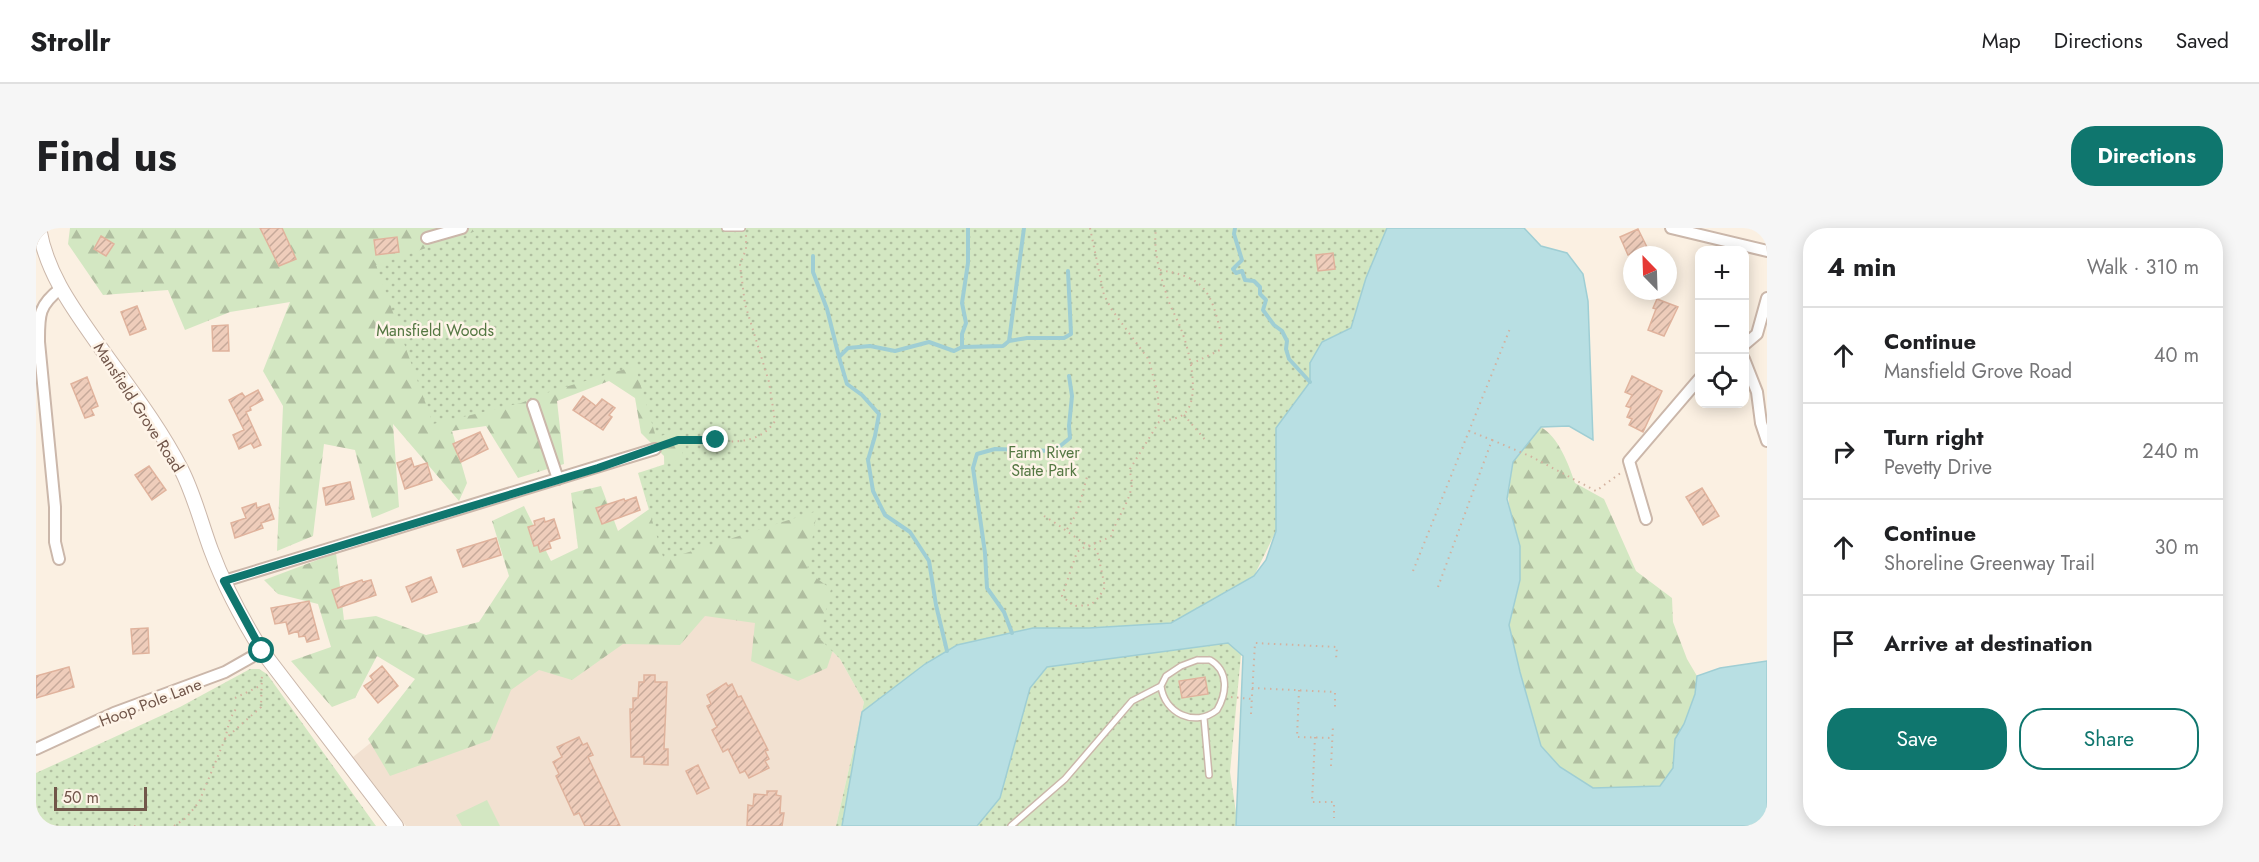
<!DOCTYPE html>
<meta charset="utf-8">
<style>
:root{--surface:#fff;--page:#f6f6f6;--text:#202124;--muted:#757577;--line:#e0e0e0;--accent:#0f766e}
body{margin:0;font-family:Jost,sans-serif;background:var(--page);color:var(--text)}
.controls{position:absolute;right:18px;top:18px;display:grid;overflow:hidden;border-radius:12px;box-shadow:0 3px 15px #0003}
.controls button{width:54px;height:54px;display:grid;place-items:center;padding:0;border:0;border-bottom:2px solid var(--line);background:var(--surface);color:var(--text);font:30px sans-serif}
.compass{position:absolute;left:1587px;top:18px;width:54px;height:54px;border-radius:50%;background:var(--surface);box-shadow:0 3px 15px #0003;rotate:337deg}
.scale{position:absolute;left:18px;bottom:15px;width:93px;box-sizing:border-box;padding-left:6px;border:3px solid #71564a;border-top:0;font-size:16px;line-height:21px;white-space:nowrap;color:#71564a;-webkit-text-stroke:4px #fef4e8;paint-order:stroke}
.stop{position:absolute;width:18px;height:18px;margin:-14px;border:4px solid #0f766e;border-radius:50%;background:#fff}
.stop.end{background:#0f766e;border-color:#fff;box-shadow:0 2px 6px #0008}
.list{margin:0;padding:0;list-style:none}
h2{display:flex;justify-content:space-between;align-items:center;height:78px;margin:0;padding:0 24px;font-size:26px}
h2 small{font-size:20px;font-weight:400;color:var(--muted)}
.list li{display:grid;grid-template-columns:39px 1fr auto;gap:18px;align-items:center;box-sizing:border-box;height:96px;padding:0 24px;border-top:2px solid var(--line)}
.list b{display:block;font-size:22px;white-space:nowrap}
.list p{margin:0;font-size:20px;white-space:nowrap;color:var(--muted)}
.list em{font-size:20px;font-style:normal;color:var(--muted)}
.actions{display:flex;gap:12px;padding:18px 24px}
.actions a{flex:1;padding:14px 0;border:2px solid var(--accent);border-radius:24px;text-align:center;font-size:21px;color:var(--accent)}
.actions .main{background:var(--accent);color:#fff}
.icon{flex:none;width:33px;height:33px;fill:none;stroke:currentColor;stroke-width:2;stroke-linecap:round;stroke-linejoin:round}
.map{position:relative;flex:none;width:1731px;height:598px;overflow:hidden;border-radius:24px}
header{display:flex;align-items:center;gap:36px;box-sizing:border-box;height:84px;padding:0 30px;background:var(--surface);border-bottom:2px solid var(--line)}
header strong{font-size:28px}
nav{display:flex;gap:33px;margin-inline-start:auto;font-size:21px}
.intro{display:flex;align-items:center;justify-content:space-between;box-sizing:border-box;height:144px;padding:0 36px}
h1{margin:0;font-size:42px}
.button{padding:15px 27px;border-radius:24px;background:var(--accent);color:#fff;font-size:21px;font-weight:700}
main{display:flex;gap:36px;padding:0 36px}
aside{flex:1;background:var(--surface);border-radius:24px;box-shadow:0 3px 15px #0003}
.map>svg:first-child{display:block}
</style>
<header>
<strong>Strollr</strong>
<nav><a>Map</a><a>Directions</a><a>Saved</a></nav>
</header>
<div class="intro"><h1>Find us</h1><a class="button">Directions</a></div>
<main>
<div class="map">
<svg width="1731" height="598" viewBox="0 0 1731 598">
<defs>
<pattern id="forest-firs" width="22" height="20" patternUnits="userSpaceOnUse" patternTransform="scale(1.5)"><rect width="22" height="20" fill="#d3e7c2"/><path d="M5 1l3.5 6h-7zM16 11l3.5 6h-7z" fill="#b0bea0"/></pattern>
<pattern id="park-dots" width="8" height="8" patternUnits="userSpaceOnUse" patternTransform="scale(1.5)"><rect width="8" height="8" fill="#d3e7c2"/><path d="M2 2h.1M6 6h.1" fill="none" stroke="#b0bea0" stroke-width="1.8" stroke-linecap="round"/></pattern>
<pattern id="building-hatch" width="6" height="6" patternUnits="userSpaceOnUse" patternTransform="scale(1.5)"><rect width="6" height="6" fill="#efcdbb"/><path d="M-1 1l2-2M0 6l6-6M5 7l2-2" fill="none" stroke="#c6a99a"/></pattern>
</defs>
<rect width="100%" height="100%" fill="#fbf0e2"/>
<path fill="#f2e1d1" d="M636 358 783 410 804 431 828 474 800 598H370L317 529 362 493Z"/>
<path fill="url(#forest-firs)" d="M34 0H778L811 379 791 440 762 453 715 433 719 395 669 388 644 417 587 416 536 452 503 442 475 462 454 512 354 548 332 511 379 451 341 428 319 470 296 479 255 433 295 419 282 376 242 366 228 352 300 325 308 392 340 388 390 407 443 394 473 348 456 293 488 278 515 333 542 320 535 265 565 258 582 303 629 270 628 228 605 205 599 170 573 153 521 173 528 236 482 250 450 198 416 203 431 255 423 273 357 196 363 279 336 290 319 222 288 216 277 308 241 323 247 178 227 143 254 74 194 84 149 102 132 62 67 67 32 16Z
M1505 199C1523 210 1532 235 1539 255L1568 271 1600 343 1636 370 1637 394 1651 431 1661 448 1659 466 1648 496 1639 511 1637 540 1624 558 1557 560 1524 539 1505 518 1484 444 1473 397 1484 352 1472 268 1477 234Z"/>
<path fill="url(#park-dots)" d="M449 0H1353L1330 50 1315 100 1286 115 1274 135V154L1240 200V303L1218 348 1206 416 1194 544 1202 598H800L828 474 804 431 783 410 795 361 771 343 781 283 628 332 602 245 648 230 640 204 620 209 599 138 516 163 485 175 397 196 340 37Z
M214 441H223L231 446 340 598H0V545L144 479Z"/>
<path fill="#d3e7c2" d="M451 572 464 598H426L420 587Z"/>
<path fill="#b8dfe3" stroke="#9fced4" stroke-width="1.5" d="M1351 0H1488L1505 18 1531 25 1547 46 1552 73 1557 212 1533 198 1505 199 1477 234 1471 271 1484 318V352L1473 397 1484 444 1505 518 1524 539 1557 560 1624 558 1637 540 1639 511 1648 496 1659 466 1661 448 1684 440 1731 433V598H1200L1207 428 1192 415 1011 439 994 460 964 570 941 598H806L826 484 889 436 921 417 997 400H1053L1135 395 1218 348 1230 332 1240 303V200L1274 154V135L1286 114 1315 100 1330 50Z"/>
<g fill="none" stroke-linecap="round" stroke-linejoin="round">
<path stroke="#9fced4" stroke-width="4" d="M1199 0 1198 6 1206 32 1197 41 1200 45 1206 43 1209 52 1218 53 1224 59V66L1230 72 1227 82 1238 97 1246 103 1251 113 1250 121 1253 131 1274 154
M777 28V44L791 81 803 129
M973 113 991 110H1028L1035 106 1032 43
M926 119 967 118 973 113 988 0
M976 405 968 384 951 360 949 325 937 240 941 226 959 221 1018 223 1034 210 1033 198 1036 168 1033 148
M911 423 900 377 893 333 874 304 849 287 837 263 832 232 839 208 843 186 826 167 811 156 803 129 812 120 834 118 859 123 893 114 918 123 926 119V106L930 95 926 75 932 35V0"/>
</g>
<path fill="url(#building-hatch)" stroke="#e0b39d" stroke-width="1.5" d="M224 0H246L260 31 243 38Z
M1602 1 1611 19 1592 27 1584 9Z
M65 8 78 16 70 28 58 21Z
M361 9 363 24 340 27 338 12Z
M1297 25 1299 41 1282 43 1280 27Z
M1621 71 1642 79 1628 108 1612 102 1620 81 1617 80Z
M101 78 110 101 94 107 85 84Z
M192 97 193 123H177L176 98Z
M1596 148 1626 163 1607 204 1593 197 1596 191 1591 189 1595 180 1590 178 1596 167 1589 164Z
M51 149 62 178 55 181 58 187 49 190 35 156Z
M222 162 227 172 214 179 215 182 210 184 225 217 218 220 215 215 203 221 197 207 208 202 193 172 206 165 209 169Z
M547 168 560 178 566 171 579 180 573 187 576 189 567 202 537 182Z
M444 204 452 221 425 234 417 216Z
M375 230 378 239 391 235 396 252 369 261 361 235Z
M113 238 130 262 116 272 99 247Z
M314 254 318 271 290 277 287 260Z
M1666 260 1683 288 1667 297 1650 269Z
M600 269 604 282 566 296 560 280 588 271 589 273Z
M220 275 221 280 233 276 238 291 225 295 227 300 199 310 195 295 210 290 206 280Z
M508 290 509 294 518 291 524 310 513 314 515 320 504 324 502 317 498 318 492 299 499 297 498 293Z
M460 310 465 327 427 339 421 322Z
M395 349 401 364 376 374 370 359Z
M326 352 327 354 335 352 340 367 302 380 296 362Z
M273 373 283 411 271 414 269 408 263 409 262 403 253 406 250 394 239 396 235 380Z
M112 400 113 425 97 426 95 401Z
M346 438 362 458 342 475 328 458 337 452 334 448Z
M33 439 38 459 0 470V448Z
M608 447H619V454H631L628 521H632V537L608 536V529H595L594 481H597V470H602L603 454H608Z
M1169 449 1172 466 1146 470 1143 453Z
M690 455 692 458 696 456 702 469 705 468 732 522 729 523 733 531 729 533 733 540 713 550 709 543 704 545 692 521 687 524 676 502 681 499 671 478 675 476 671 467Z
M543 509 547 517 551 515 557 527 552 529 584 598H549L543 585 538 587 520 548 523 546 517 534 526 529 521 519Z
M662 537 673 560 661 566 650 543Z
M731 563H741L740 567 745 568 744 585H748L746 598H711L712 577 717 578 718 566 731 567Z"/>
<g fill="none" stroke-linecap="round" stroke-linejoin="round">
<g stroke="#cbb7aa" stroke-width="8">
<path id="service" d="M689 0H706
M1168 490 1173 547
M975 598 1029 551 1096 473 1125 458 1130 448 1145 438 1161 432H1174C1193 443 1191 465 1181 482 1159 500 1128 485 1125 458"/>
</g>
<g stroke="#cbb7aa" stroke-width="14">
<path id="minor" d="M1635 0 1731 23
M391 10 426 0
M1708 117 1721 106 1731 70
M1708 131 1721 164 1725 195 1731 213
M497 177 522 251
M1610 291 1593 233 1664 150
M23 331 19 314V279L3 114C3 88 2 78 24 61
M188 353 619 221
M0 521 78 485 189 444 226 423"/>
</g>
<g stroke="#cbb7aa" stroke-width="16">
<path id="tertiary" d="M3 0C10 42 33 75 57 109 87 152 121 194 145 241 158 266 165 295 175 322 188 357 206 391 226 423L360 598"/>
</g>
<path stroke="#d3b19f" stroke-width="2" stroke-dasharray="1.5 4.5" stroke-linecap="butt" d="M1054 0 1068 67 1076 82 1113 132 1122 167 1123 193
M1124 42C1158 48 1172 55 1181 90 1184 101 1187 111 1184 122L1155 136
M1148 187 1171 214
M1456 212 1496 229 1560 263 1586 244
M630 217C665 204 716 229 739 193L733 154 709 76 704 37 710 21V6
M1008 288C1026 298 1043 314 1061 322L1069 359 1063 369 1055 377 1038 378 1026 368 1041 324C1051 316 1064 315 1075 308 1080 291 1094 274 1096 256 1096 252 1094 246 1094 241L1123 194C1131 192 1143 191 1149 185 1165 169 1153 121 1145 101 1141 90 1134 79 1131 68 1124 46 1117 23 1120 0
M1031 301C1044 283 1045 269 1051 249
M1377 343 1475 98
M1402 359 1456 212 1433 203
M1216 460 1299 464V483
M1263 462 1261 509 1297 510
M1195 469 1216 471
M199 470 226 457
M1215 486 1219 415 1301 419 1300 431
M1279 509 1276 574H1298V590
M189 511 194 491 201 479
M1295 538 1297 497
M98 598H109
M138 598 150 590 163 574 189 511 225 479 226 445"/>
<use href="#service" stroke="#fff" stroke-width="5"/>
<use href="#minor" stroke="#fff" stroke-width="10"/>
<use href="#tertiary" stroke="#fff" stroke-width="14"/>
</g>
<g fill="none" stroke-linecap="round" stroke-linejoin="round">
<path stroke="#0f766e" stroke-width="8" d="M226 423 188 353 562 240 642 212H680"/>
</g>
<g text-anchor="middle" stroke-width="5" stroke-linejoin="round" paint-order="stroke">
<g font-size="16" fill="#547742" stroke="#fef4e8">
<text x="399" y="108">Mansfield Woods</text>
<text x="1008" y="230">Farm River<tspan x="1008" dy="18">State Park</tspan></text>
</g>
<g font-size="16" fill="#71564a" stroke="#fef4e8">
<text transform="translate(103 179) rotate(57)" y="6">Mansfield Grove Road</text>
<text transform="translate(114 474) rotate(-21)" y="6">Hoop Pole Lane</text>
</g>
</g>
</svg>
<div class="controls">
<button>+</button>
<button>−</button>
<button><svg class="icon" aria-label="locate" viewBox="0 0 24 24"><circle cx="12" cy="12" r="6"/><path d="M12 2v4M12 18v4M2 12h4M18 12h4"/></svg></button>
</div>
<svg class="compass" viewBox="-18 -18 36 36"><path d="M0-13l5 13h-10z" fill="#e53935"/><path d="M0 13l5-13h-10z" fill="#757577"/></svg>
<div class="scale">50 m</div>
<div class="stop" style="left:226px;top:423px"></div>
<div class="stop end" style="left:680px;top:212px"></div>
</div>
<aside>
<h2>4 min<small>Walk · 310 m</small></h2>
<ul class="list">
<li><svg class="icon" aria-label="ahead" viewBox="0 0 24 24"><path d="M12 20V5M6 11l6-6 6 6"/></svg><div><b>Continue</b><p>Mansfield Grove Road</p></div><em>40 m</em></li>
<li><svg class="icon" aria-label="right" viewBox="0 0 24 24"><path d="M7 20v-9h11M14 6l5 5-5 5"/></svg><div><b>Turn right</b><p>Pevetty Drive</p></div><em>240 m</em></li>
<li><svg class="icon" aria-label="ahead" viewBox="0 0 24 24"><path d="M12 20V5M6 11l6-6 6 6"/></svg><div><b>Continue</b><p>Shoreline Greenway Trail</p></div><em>30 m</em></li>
<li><svg class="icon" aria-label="arrive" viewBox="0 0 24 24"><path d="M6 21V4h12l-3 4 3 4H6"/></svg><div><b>Arrive at destination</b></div></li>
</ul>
<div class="actions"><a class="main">Save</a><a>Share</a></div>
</aside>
</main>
